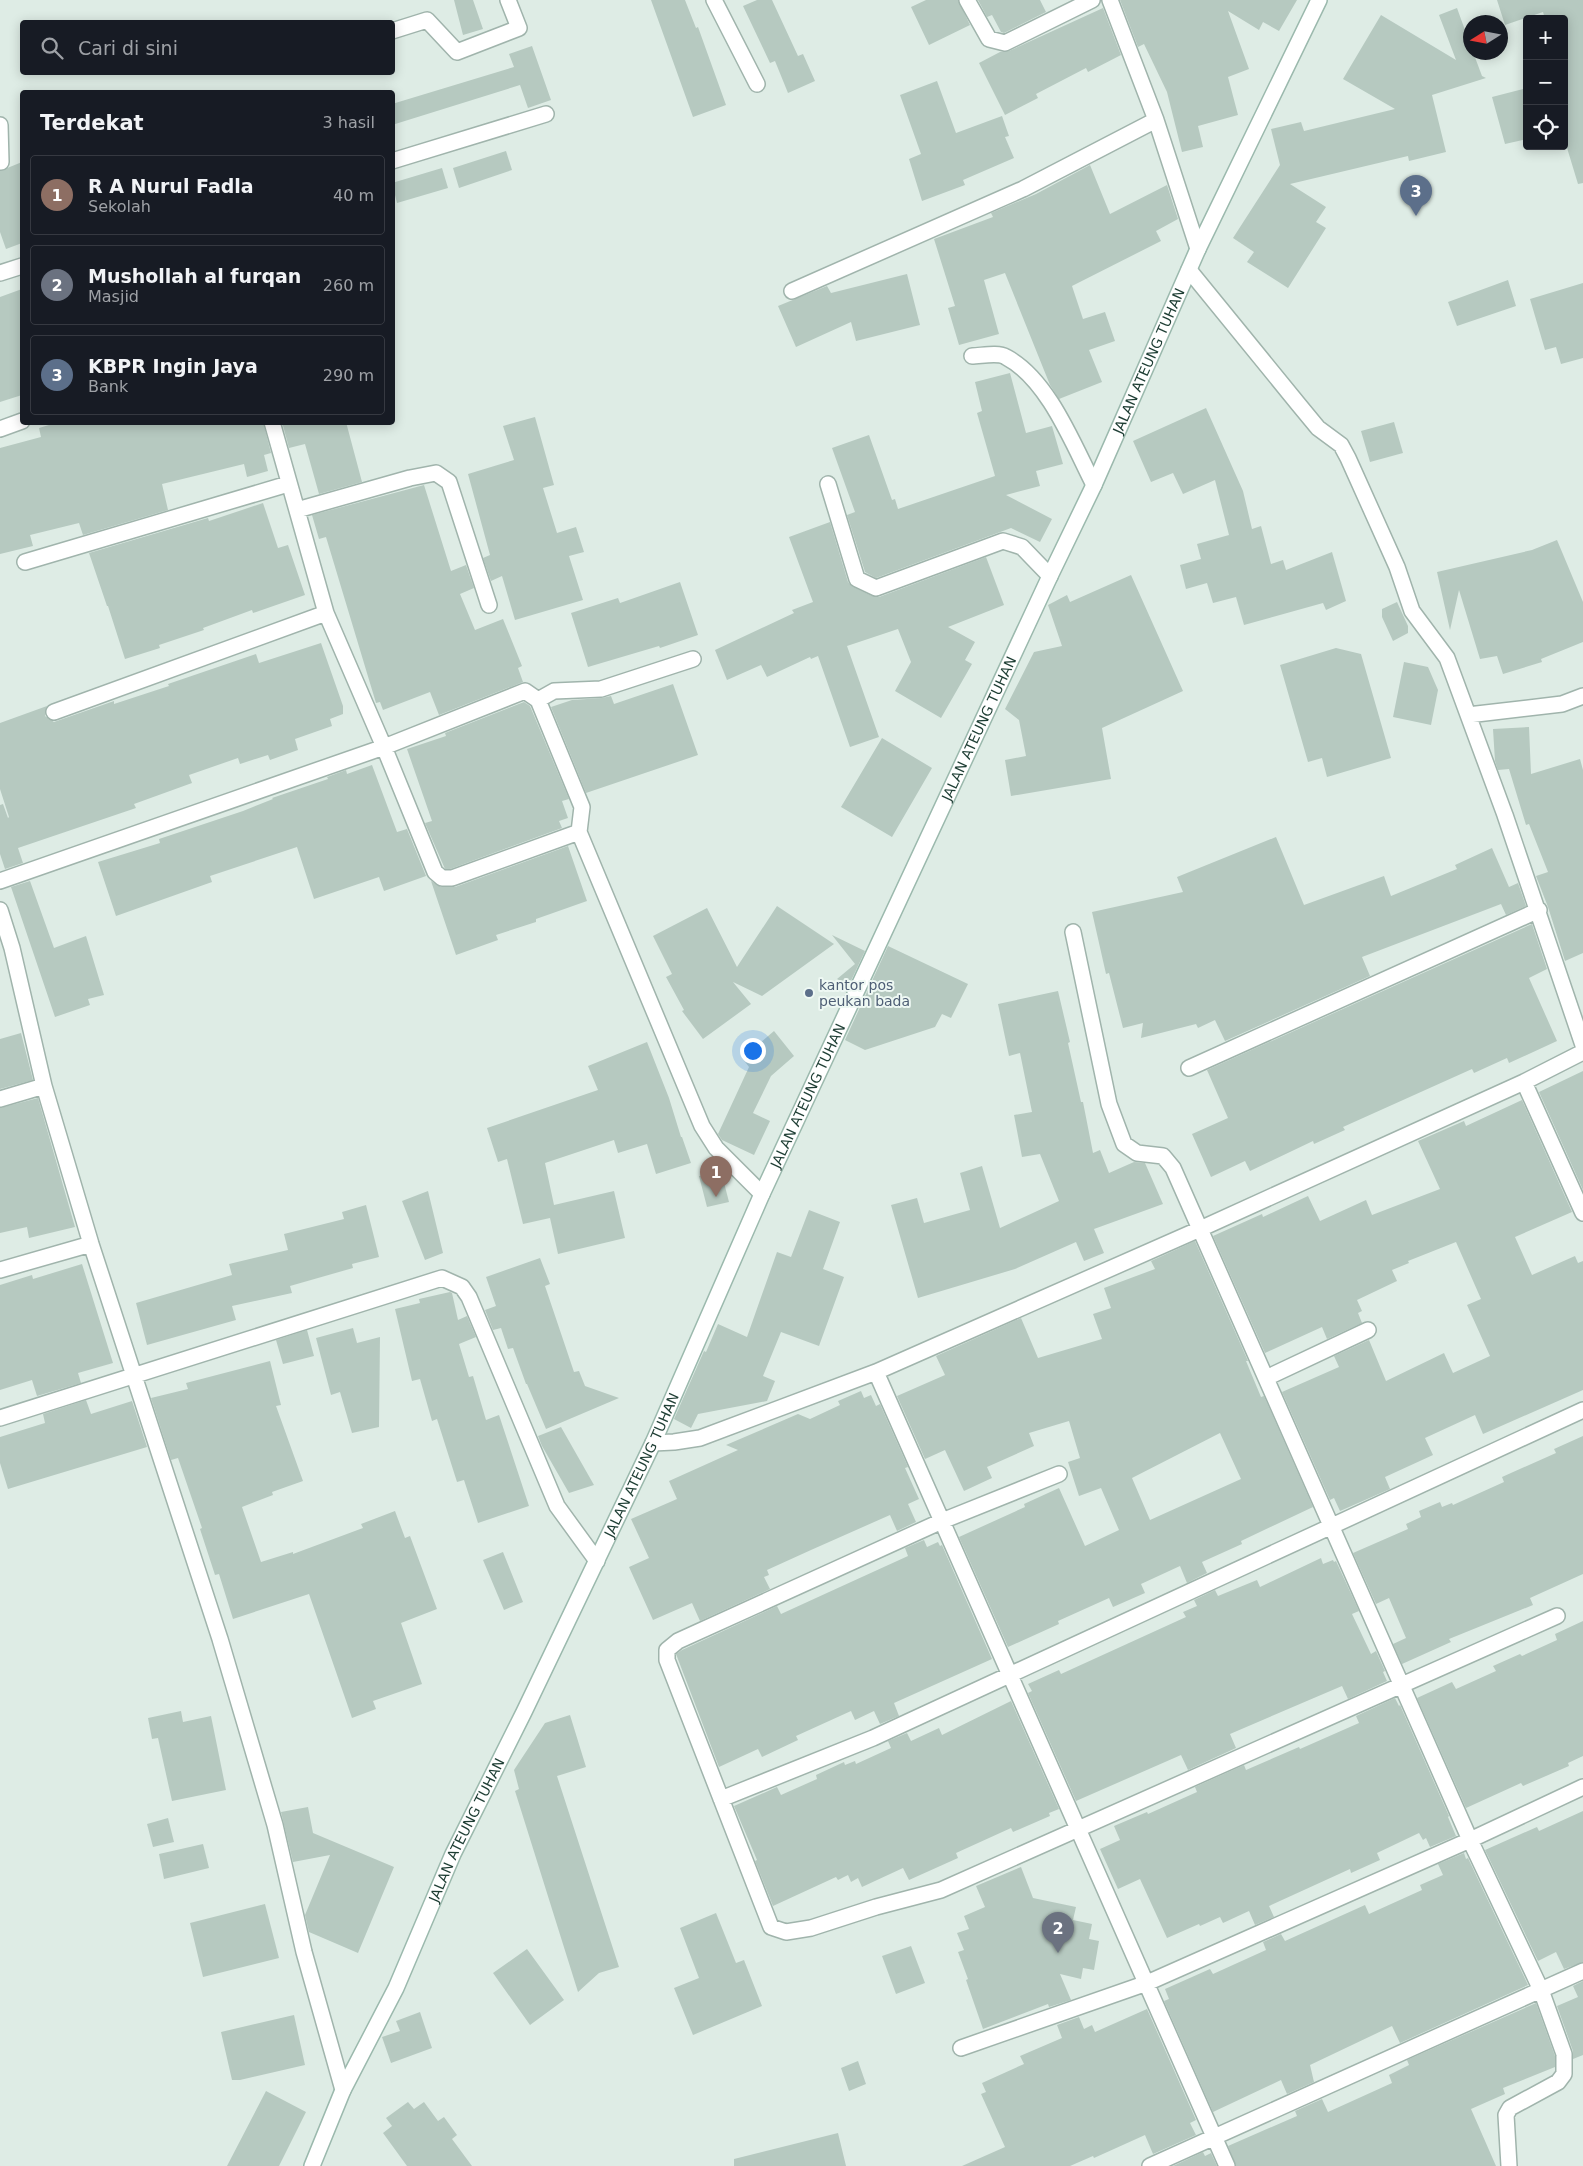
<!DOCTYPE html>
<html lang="id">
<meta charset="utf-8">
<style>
:root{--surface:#171b24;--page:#242831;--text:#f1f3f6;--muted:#9ea1a6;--line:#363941;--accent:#ff6c48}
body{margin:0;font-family:"DejaVu Sans",sans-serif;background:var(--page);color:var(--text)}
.controls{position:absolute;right:15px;top:15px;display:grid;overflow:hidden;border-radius:5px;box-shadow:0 2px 12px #0003}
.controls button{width:45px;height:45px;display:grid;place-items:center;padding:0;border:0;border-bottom:1px solid var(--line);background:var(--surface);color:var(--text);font:25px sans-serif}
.compass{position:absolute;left:1463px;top:15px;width:45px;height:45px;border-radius:50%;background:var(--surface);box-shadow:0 2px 12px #0003;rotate:259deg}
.you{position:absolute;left:752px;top:1050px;width:18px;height:18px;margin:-12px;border:4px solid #fff;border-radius:50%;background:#1a73e8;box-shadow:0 0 0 8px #1a73e833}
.badge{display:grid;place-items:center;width:32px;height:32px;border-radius:50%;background:var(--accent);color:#fff;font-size:16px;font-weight:700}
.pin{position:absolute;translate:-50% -41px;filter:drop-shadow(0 1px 2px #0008)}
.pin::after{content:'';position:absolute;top:26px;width:18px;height:15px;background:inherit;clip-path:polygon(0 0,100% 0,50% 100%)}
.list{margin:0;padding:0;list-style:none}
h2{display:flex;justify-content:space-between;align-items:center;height:65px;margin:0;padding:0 20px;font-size:21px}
h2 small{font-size:16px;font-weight:400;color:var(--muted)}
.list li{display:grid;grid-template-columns:32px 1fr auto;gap:15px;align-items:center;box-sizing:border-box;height:80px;margin:0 10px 10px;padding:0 10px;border:1px solid var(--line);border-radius:5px}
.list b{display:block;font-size:19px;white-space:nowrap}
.list p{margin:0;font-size:16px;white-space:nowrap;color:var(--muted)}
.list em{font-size:16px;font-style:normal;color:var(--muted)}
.icon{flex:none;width:28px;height:28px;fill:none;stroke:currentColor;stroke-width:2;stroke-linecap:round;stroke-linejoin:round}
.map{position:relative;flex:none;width:1583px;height:2166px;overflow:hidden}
.search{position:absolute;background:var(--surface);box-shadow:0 2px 12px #0003;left:20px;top:20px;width:375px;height:55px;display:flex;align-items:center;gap:12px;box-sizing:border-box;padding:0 18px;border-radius:5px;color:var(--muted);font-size:19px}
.panel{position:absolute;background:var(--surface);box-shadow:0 2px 12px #0003;left:20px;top:90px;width:375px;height:335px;border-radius:5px}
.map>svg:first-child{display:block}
</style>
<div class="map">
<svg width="1583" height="2166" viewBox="0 0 1583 2166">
<rect width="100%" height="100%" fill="#deece5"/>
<path fill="#b6c9c0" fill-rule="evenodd" d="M454 0H473L483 29 463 35Z
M651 0H685L696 28 698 27 726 105 693 117Z
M757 0H772L798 56 803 54 815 81 788 93 775 61 770 63 743 6Z
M926 0H958L970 25 929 45 911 7Z
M978 0H1040L1046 12 1004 33 1001 32 992 15 987 17Z
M1120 0H1297L1279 31 1263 22 1259 30 1228 11 1249 69 1228 77 1238 115 1198 126 1203 147 1182 152 1167 92 1144 44 1138 47Z
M1497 0H1583V183L1578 184 1564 138V19H1545L1543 12 1505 25Z
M1103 8 1121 55 1088 72 1086 68 1036 94 1038 98 1005 115 979 63 1000 52 1009 51Z
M1457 8 1470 44V52H1473L1482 76 1486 78 1432 95 1446 152 1409 161 1408 156 1290 184 1326 207 1316 222 1326 228 1288 288 1247 262 1254 252 1233 238 1280 165 1271 129 1301 122 1304 131 1395 109 1343 79 1381 15 1456 60 1439 15Z
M532 46 551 100 528 108 520 85 392 125V104L514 67 509 54Z
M937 81 956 133 1002 116 1009 136 1005 137 1014 158 963 180 965 185 922 201 909 159 921 154 900 95Z
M1527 88V139L1505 144 1492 97Z
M506 151 512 170 459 188 453 168Z
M22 162V243L6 249 0 232V171Z
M1090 165 1110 214 1167 185 1178 219 1156 231 1161 241 1072 286 1083 319 1105 312 1115 341 1089 350 1102 382 1059 399 1050 385 1005 273 984 280 999 334 959 345 948 308 955 306 934 239 993 217 991 213 1036 194Z
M442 168 448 188 397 203 392 183Z
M907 274 920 325 856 341 851 322 796 347 778 306 827 286 831 293Z
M1508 280 1516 306 1457 326 1448 302Z
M1583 283V358L1561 364 1556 347 1545 350 1530 299Z
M22 289V395L0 402V297Z
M1010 373 1026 433 1052 426 1063 464 1036 471 1040 486 1006 495 1052 519 1040 542 1011 528 876 578 865 572 847 515 855 512 832 448 869 435 892 500 895 499 898 509 995 476 977 413 982 411 975 382Z
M1206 408 1243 491 1252 529 1261 526 1271 564 1283 560 1286 570 1332 552 1346 601 1326 610 1323 603 1244 625 1236 597 1213 603 1207 583 1186 589 1180 565 1201 559 1197 544 1229 535 1215 480 1183 494 1173 473 1151 482 1133 441Z
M535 417 554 485 543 488 557 533 576 527 584 552 569 556 583 600 515 620 502 576 491 581 483 558 490 555 468 474 514 460 503 426Z
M59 422H263L271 453 264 455 268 471 247 477 244 464 162 484 168 510 83 535 79 523 30 535 33 546 0 554V448L41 437 39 428Z
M282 422H346L362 482 319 494 305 444 289 448Z
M1394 422 1403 453 1370 462 1361 431Z
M424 485 451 571 466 565 474 588 460 594 475 630 503 619 522 666 518 668 523 682 439 715 430 692 383 710 380 702 376 703 326 537 319 539 312 515Z
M263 503 278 548 288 545 305 595 253 613 252 610 203 628 204 630 159 645 160 648 125 659 108 606H107L89 553 208 518 209 521Z
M830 522 848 582 853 587 872 596 879 597 986 557 1004 605 948 627 975 642 965 660 972 664 941 718 895 691 911 662 898 629 847 646 879 737 850 747 818 656 811 659 810 657 767 677 761 665 727 680 715 650 794 613 792 610 813 602 789 537Z
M1557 540 1583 602V642L1541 659 1542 662 1503 674 1497 656 1480 659 1459 590 1450 630 1437 572 1532 550Z
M1131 575 1183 691 1102 728 1111 779 1011 796 1005 760 1026 756 1019 720 1005 709 1034 652 1062 646 1048 605 1067 595 1070 602Z
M680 582 698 635 660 648 659 646 588 667 571 613 618 598 620 603Z
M1397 602 1408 626V633L1393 641 1382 617V609Z
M321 643 343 706V714L330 719 332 726 295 739 298 750 270 760 268 755 240 764 238 758 189 775 192 783 134 804 136 808 18 848 23 863 5 869 0 854V805L3 804 8 818 9 817 0 789V723L47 706 45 716 54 722 114 701V704L169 686 168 684 256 654 259 663Z
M1336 648 1361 654 1391 758 1327 777 1322 758 1308 762 1280 665Z
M1404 662 1428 667 1438 690 1431 725 1393 717Z
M673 684 698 755 586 793 551 707 572 700 602 698 611 696 614 704Z
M524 702 530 706 569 799 562 801 568 818 559 821 562 828 450 869H445L425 823 432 821 407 749 446 736 445 733Z
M1529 727 1531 774 1580 759 1583 770V953L1565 961 1548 907 1536 876 1548 872 1529 824 1526 825 1509 769 1498 770 1495 761 1493 729Z
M882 738 932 768 892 837 841 807Z
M372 765 397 832 407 829 426 876 384 891 379 877 314 899 297 847 210 876 212 882 116 916 98 862 160 843 159 839 243 811 273 799 272 798 328 779 327 777 346 770 347 774Z
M1276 837 1304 905 1384 876 1391 896 1457 869 1455 865 1492 848 1509 887 1518 883 1526 906 1506 915 1501 904 1362 957 1370 976 1225 1041 1215 1020 1198 1028 1196 1024 1141 1038 1143 1023 1123 1028 1109 973 1106 974 1092 912 1183 892 1177 877Z
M568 846 587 901 536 919V922L496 935 498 940 456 955 431 881 441 887H455Z
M30 881 54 948 86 936 104 995 88 999 90 1005 55 1017 11 887Z
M777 906 834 944 762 996 733 982 751 1004 703 1039 682 1011 684 1010 666 977 672 974 653 936 707 908 737 967Z
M1532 924 1547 969 1529 978 1557 1041 1509 1063 1507 1058 1474 1073 1472 1069 1343 1127 1345 1130 1314 1144 1313 1141 1250 1171 1245 1161 1211 1177 1192 1134 1228 1118 1207 1070Z
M832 935 865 951 849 985 837 979 855 964Z
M888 946 968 984 951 1018 942 1014 935 1027 865 1050 845 1040Z
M1058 991 1070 1042 1068 1043 1081 1102H1083L1093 1153 1100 1150 1109 1173 1134 1162 1145 1163 1163 1204 1094 1229 1104 1253 1084 1261 1076 1242 1015 1269 918 1298 891 1205 917 1198 924 1223 970 1210 960 1173 982 1166 1000 1228 1059 1201 1040 1154 1022 1157 1014 1115 1032 1112 1020 1053 1009 1056 998 1004Z
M774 1031 794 1056 771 1076 753 1113 770 1121 754 1155 722 1140 718 1134 749 1067 742 1058Z
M21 1033 33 1080 0 1089V1039Z
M647 1042 669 1098 681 1137H682L691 1163 656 1174 647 1144 618 1153 614 1140 545 1163 554 1205 614 1191 625 1238 558 1254 550 1218 523 1224 507 1159 498 1162 487 1128 598 1090 588 1066Z
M1583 1071V1190L1539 1092Z
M38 1098 75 1227 29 1238 27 1227 0 1233V1108Z
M1522 1100 1572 1212 1515 1237 1532 1275 1575 1256 1578 1263 1583 1261V1390L1483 1434 1475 1415 1425 1438 1433 1455 1385 1477 1390 1489 1340 1511 1334 1498 1330 1500 1282 1392 1339 1367 1334 1356 1369 1340 1386 1381 1444 1353 1453 1373 1490 1356 1467 1305 1481 1299 1456 1242 1408 1261 1409 1263 1392 1270 1397 1281 1357 1300 1362 1311 1358 1313 1362 1323 1327 1339 1322 1327 1265 1353 1213 1236 1262 1214 1263 1217 1308 1196 1320 1221 1366 1200 1372 1215 1440 1189 1418 1141 1464 1121 1466 1126Z
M721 1171 729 1202 707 1207 699 1176Z
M428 1191 443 1253 425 1260 402 1201Z
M366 1205 379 1257 352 1264 353 1268 290 1286 292 1293 232 1306 236 1320 147 1345 136 1303 232 1275 229 1264 288 1250 284 1234 344 1219 342 1212Z
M809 1210 840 1222 823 1269 844 1277 819 1346 781 1332 763 1376 775 1381 767 1401 698 1414 691 1428 674 1419 704 1351 706 1352 718 1324 747 1337 777 1252 791 1257Z
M1195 1241 1248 1361H1246L1261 1397 1264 1396 1313 1507 1241 1541 1242 1544 1202 1562 1207 1573 1187 1583 1180 1566 1141 1584 1145 1593 1113 1607 1109 1598 1058 1621 1059 1624 1008 1647 959 1537 1025 1507 1024 1504 1059 1488 1085 1546 1119 1530 1101 1488 1079 1496 1068 1462 1080 1458 1069 1421 1029 1433 1034 1446 987 1467 992 1478 964 1491 945 1450 925 1459 897 1396 945 1375 936 1356 1021 1318 1038 1358 1102 1339 1093 1314 1111 1308 1104 1288 1155 1269 1151 1261ZM1220 1433 1241 1479 1150 1520 1132 1478Z
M540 1258 550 1284 545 1286 574 1372 579 1371 585 1386 619 1398 546 1429 527 1384H526L513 1348 508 1349 501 1328 493 1330 485 1310 496 1306 486 1277Z
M82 1264 113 1363 78 1373 81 1383 37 1396 32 1380 0 1390V1285L32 1275 33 1279Z
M450 1292 452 1293 458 1320 467 1316 476 1337 459 1344 469 1377 473 1376 486 1420 499 1415 529 1506 478 1523 464 1480 457 1482 437 1419 432 1421 420 1379 412 1381 395 1309 420 1303 419 1299Z
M353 1328 357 1343 380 1337 379 1427 352 1433 340 1392 331 1395 316 1338Z
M307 1330 314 1356 283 1364 276 1340Z
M270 1361 281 1405 276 1406 303 1481 272 1492 273 1495 242 1507 261 1562 293 1552V1554L363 1528 361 1524 395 1511 405 1538 410 1536 437 1609 401 1623 422 1684 373 1701 376 1709 352 1718 309 1594 233 1619 219 1574 215 1575 200 1529 202 1528 178 1458 171 1460 151 1398 188 1389 186 1383Z
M861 1391 864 1398 871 1395 876 1406 880 1404 908 1467 905 1468 919 1499 908 1504 916 1522 897 1531 890 1515 811 1550 767 1570 769 1575 764 1577 770 1589 700 1621 692 1603 653 1620 629 1567 649 1558 631 1519 677 1499 669 1481 738 1450 726 1445 798 1414 810 1419 840 1405 838 1401Z
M86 1400 91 1414 132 1401 147 1447 8 1489 0 1463V1437L45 1423 43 1414Z
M561 1427 594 1485 569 1493 542 1446 538 1436Z
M1583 1436V1574L1530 1598 1533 1605 1449 1639 1451 1642 1402 1664 1393 1644 1406 1638 1389 1598 1376 1604 1353 1553 1408 1529 1406 1524 1421 1517 1419 1511 1440 1502 1442 1507 1452 1503 1453 1505 1504 1482 1502 1477 1556 1453 1554 1449Z
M924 1540 927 1547 938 1542 940 1546 942 1545 992 1659 894 1703 899 1716 880 1724 874 1711 855 1720 851 1711 796 1736 798 1740 762 1757 758 1749 719 1767 676 1654 682 1650 777 1606 781 1614 840 1587 908 1556 905 1548Z
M503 1552 523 1602 504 1610 483 1560Z
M1321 1558 1323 1564 1333 1560 1334 1562 1336 1561 1359 1611 1352 1614 1371 1654 1376 1651 1385 1671 1383 1672 1387 1681 1348 1699 1342 1686 1230 1734 1236 1748 1188 1770 1181 1755 1076 1801 1028 1693 1032 1691 1028 1684 1059 1670 1061 1674 1186 1617 1183 1612 1197 1606 1194 1600 1215 1590 1218 1596 1257 1580 1260 1587Z
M1583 1621V1756L1568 1763 1569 1766 1523 1786 1521 1783 1466 1808 1417 1698 1452 1682 1456 1689 1496 1671 1493 1666 1520 1654 1522 1656 1557 1640 1555 1634Z
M1395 1698 1399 1706 1400 1705 1449 1816 1448 1817 1456 1836 1430 1847 1426 1838 1423 1840 1419 1833 1377 1853 1380 1860 1351 1873 1350 1869 1269 1906 1274 1917 1255 1925 1249 1911 1223 1923 1220 1917 1200 1926 1199 1924 1167 1938 1140 1879 1118 1889 1100 1849 1120 1840 1114 1826 1147 1812 1148 1814 1197 1792 1195 1787 1244 1765 1246 1770 1299 1747 1300 1749 1359 1723 1356 1716Z
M1011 1701 1059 1809 1049 1813 1050 1816 1013 1832 1011 1828 956 1853 958 1858 909 1880 903 1868 862 1887 858 1878 851 1882 848 1875 838 1880 836 1877 773 1906 755 1861 757 1860 734 1806 777 1787 781 1795 817 1779 816 1775 844 1762 845 1765 855 1761 856 1764 891 1748 888 1741 907 1733 911 1741 939 1728 942 1735Z
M181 1711 183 1722 211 1716 226 1790 172 1801 158 1738 152 1739 148 1718Z
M570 1715 586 1767 557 1776 619 1967 599 1973 578 1992 515 1791 519 1789 514 1770 545 1723Z
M308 1807 313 1833 394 1867 358 1953 309 1932 305 1915 330 1855 293 1862 281 1812Z
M1583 1811V1962L1564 1969 1556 1952 1538 1961 1485 1850 1537 1827 1539 1831Z
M168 1818 174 1842 153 1847 147 1824Z
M203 1844 209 1868 164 1879 159 1854Z
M1464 1853 1466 1859 1468 1858 1528 1985 1400 2043 1392 2026 1310 2065 1314 2082 1287 2094 1281 2080 1213 2112 1164 2001 1169 1999 1165 1989 1210 1969 1213 1974 1266 1950 1263 1942 1281 1934 1285 1941 1365 1905 1369 1914 1422 1890 1420 1885 1443 1875 1438 1864Z
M1021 1867 1033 1898 1076 1907 1073 1920 1092 1924 1089 1939 1099 1941 1094 1970 1083 1968 1081 1979 1060 1974 1071 2000 1049 2007 1048 2004 983 2029 966 1980 968 1979 958 1952 964 1950 957 1933 969 1929 964 1916 985 1907 976 1886Z
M265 1904 279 1958 203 1977 190 1923Z
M716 1913 736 1963 744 1960 762 2006 693 2035 674 1988 699 1978 680 1928Z
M911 1946 925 1983 896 1994 882 1956Z
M527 1949 564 2000 530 2025 493 1973Z
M1583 1981V2055L1573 2059V2051L1557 2006 1578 1997 1573 1986Z
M1536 2003 1555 2056V2067L1503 2088 1505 2094 1471 2109 1496 2166H1236L1228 2146 1297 2116 1295 2111 1322 2099 1328 2112 1392 2083 1389 2075 1409 2065 1407 2060Z
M1147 2009 1196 2120 1190 2123 1196 2135 1153 2154 1145 2135 1094 2158 1093 2156 1070 2166H962L1005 2147 981 2094 986 2092 982 2083 1024 2064 1020 2056 1062 2038 1057 2025 1079 2017 1084 2029 1092 2025 1095 2032Z
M420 2012 432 2048 391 2063 382 2037 400 2031 396 2021Z
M294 2015 305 2065 240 2080H232L221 2032Z
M858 2061 866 2084 849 2091 841 2068Z
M266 2091 306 2112 279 2166H227Z
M408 2102 414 2109 424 2102 438 2121 444 2117 457 2135 452 2139 472 2166H407L383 2133 392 2126 386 2118Z
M838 2133 846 2166H734V2159Z
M1203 2152 1205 2156 1211 2153 1217 2166H1173Z"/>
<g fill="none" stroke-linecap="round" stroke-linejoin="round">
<g stroke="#a0b4ac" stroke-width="18">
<path id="street" d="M714 0 757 84
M967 0 989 39 1005 43 1092 0
M1110 0 1156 120 1198 249
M392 31 427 20 457 52 519 28 508 0
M0 125 1 162
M392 161 546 114
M1189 270 1299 405 1318 428 1341 445 1348 458 1397 567 1412 611 1447 658 1505 815 1583 1045
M0 273 22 266
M792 291 1023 189 1156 120
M972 356C981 356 998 352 1006 357 1048 379 1073 444 1094 485
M272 422 326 613 384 747 435 872 442 878H452L579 832 702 1126 716 1148 762 1194
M0 429 22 421
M828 484 857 579 876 588 1003 541 1022 547 1050 576
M297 510 410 478 436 473 449 482 489 605
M25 562 288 484
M538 700 582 807 579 832
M54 712 326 613
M1468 715 1562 704 1583 696
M0 881 384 747 525 691 538 700 554 691 601 689 693 659
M0 910 12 948 44 1086 91 1244 220 1639 275 1825 304 1952 343 2090
M1073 932 1109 1104 1124 1144 1137 1153 1163 1156 1173 1168 1470 1840 1541 1990 1564 2054V2074L1558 2082 1510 2108 1506 2115 1509 2166
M1189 1068 1539 910
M1524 1082 1583 1213
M0 1099 44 1086
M0 1270 91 1244
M876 1372 1227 2166
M1266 1378 1368 1330
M0 1418 442 1278 462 1287 469 1297 557 1506 597 1561
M653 1443 674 1442 700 1438 876 1372 1200 1229 1524 1082 1583 1052
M1059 1474 942 1521 678 1641 667 1650V1660L771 1927 786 1932 811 1928 876 1907 941 1890 1557 1616
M721 1799 873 1738 1583 1410
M961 2048 1147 1983 1470 1840 1583 1787
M1150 2166 1583 1971"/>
</g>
<g stroke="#9bb9ad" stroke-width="18">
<g id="secondary">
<path id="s1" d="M312 2166 343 2090 396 1988 453 1854 524 1712 653 1443 762 1194 1050 576 1094 485 1198 249 1319 0"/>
</g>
</g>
<use href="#street" stroke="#fff" stroke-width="15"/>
<use href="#secondary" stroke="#fff" stroke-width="15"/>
</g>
<circle fill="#5c6f8a" stroke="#eef8f3" stroke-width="2" cx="809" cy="993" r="5"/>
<g text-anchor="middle" stroke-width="4" stroke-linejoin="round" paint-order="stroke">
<g font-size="14" fill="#1d3d33" stroke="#eef8f3">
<text dy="5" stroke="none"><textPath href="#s1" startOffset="1990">JALAN ATEUNG TUHAN</textPath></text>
<text dy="5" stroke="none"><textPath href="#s1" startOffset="1585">JALAN ATEUNG TUHAN</textPath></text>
<text dy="5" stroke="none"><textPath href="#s1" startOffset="1180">JALAN ATEUNG TUHAN</textPath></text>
<text dy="5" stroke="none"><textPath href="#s1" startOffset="775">JALAN ATEUNG TUHAN</textPath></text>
<text dy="5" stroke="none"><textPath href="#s1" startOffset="370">JALAN ATEUNG TUHAN</textPath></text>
</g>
<g font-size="14" fill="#4e5e75" stroke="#eef8f3" text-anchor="start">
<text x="819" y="990">kantor pos<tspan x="819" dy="16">peukan bada</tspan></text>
</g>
</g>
</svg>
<div class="controls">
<button>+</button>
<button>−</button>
<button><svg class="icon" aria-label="locate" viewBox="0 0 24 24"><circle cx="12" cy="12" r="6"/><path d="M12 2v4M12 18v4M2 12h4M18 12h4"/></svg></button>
</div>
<svg class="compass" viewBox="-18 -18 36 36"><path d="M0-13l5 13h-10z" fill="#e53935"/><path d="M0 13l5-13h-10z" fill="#9ea1a6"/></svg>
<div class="you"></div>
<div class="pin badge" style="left:716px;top:1197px;background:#8d6e63">1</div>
<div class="pin badge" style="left:1058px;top:1953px;background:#6b7280">2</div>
<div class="pin badge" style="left:1416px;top:216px;background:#5c6f8a">3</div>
<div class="search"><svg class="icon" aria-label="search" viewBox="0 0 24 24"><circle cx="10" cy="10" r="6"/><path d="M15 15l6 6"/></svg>Cari di sini</div>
<section class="panel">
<h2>Terdekat<small>3 hasil</small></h2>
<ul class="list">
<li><span class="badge" style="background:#8d6e63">1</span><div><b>R A Nurul Fadla</b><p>Sekolah</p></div><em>40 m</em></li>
<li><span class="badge" style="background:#6b7280">2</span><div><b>Mushollah al furqan</b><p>Masjid</p></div><em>260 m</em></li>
<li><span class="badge" style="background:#5c6f8a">3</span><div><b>KBPR Ingin Jaya</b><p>Bank</p></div><em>290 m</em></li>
</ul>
</section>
</div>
